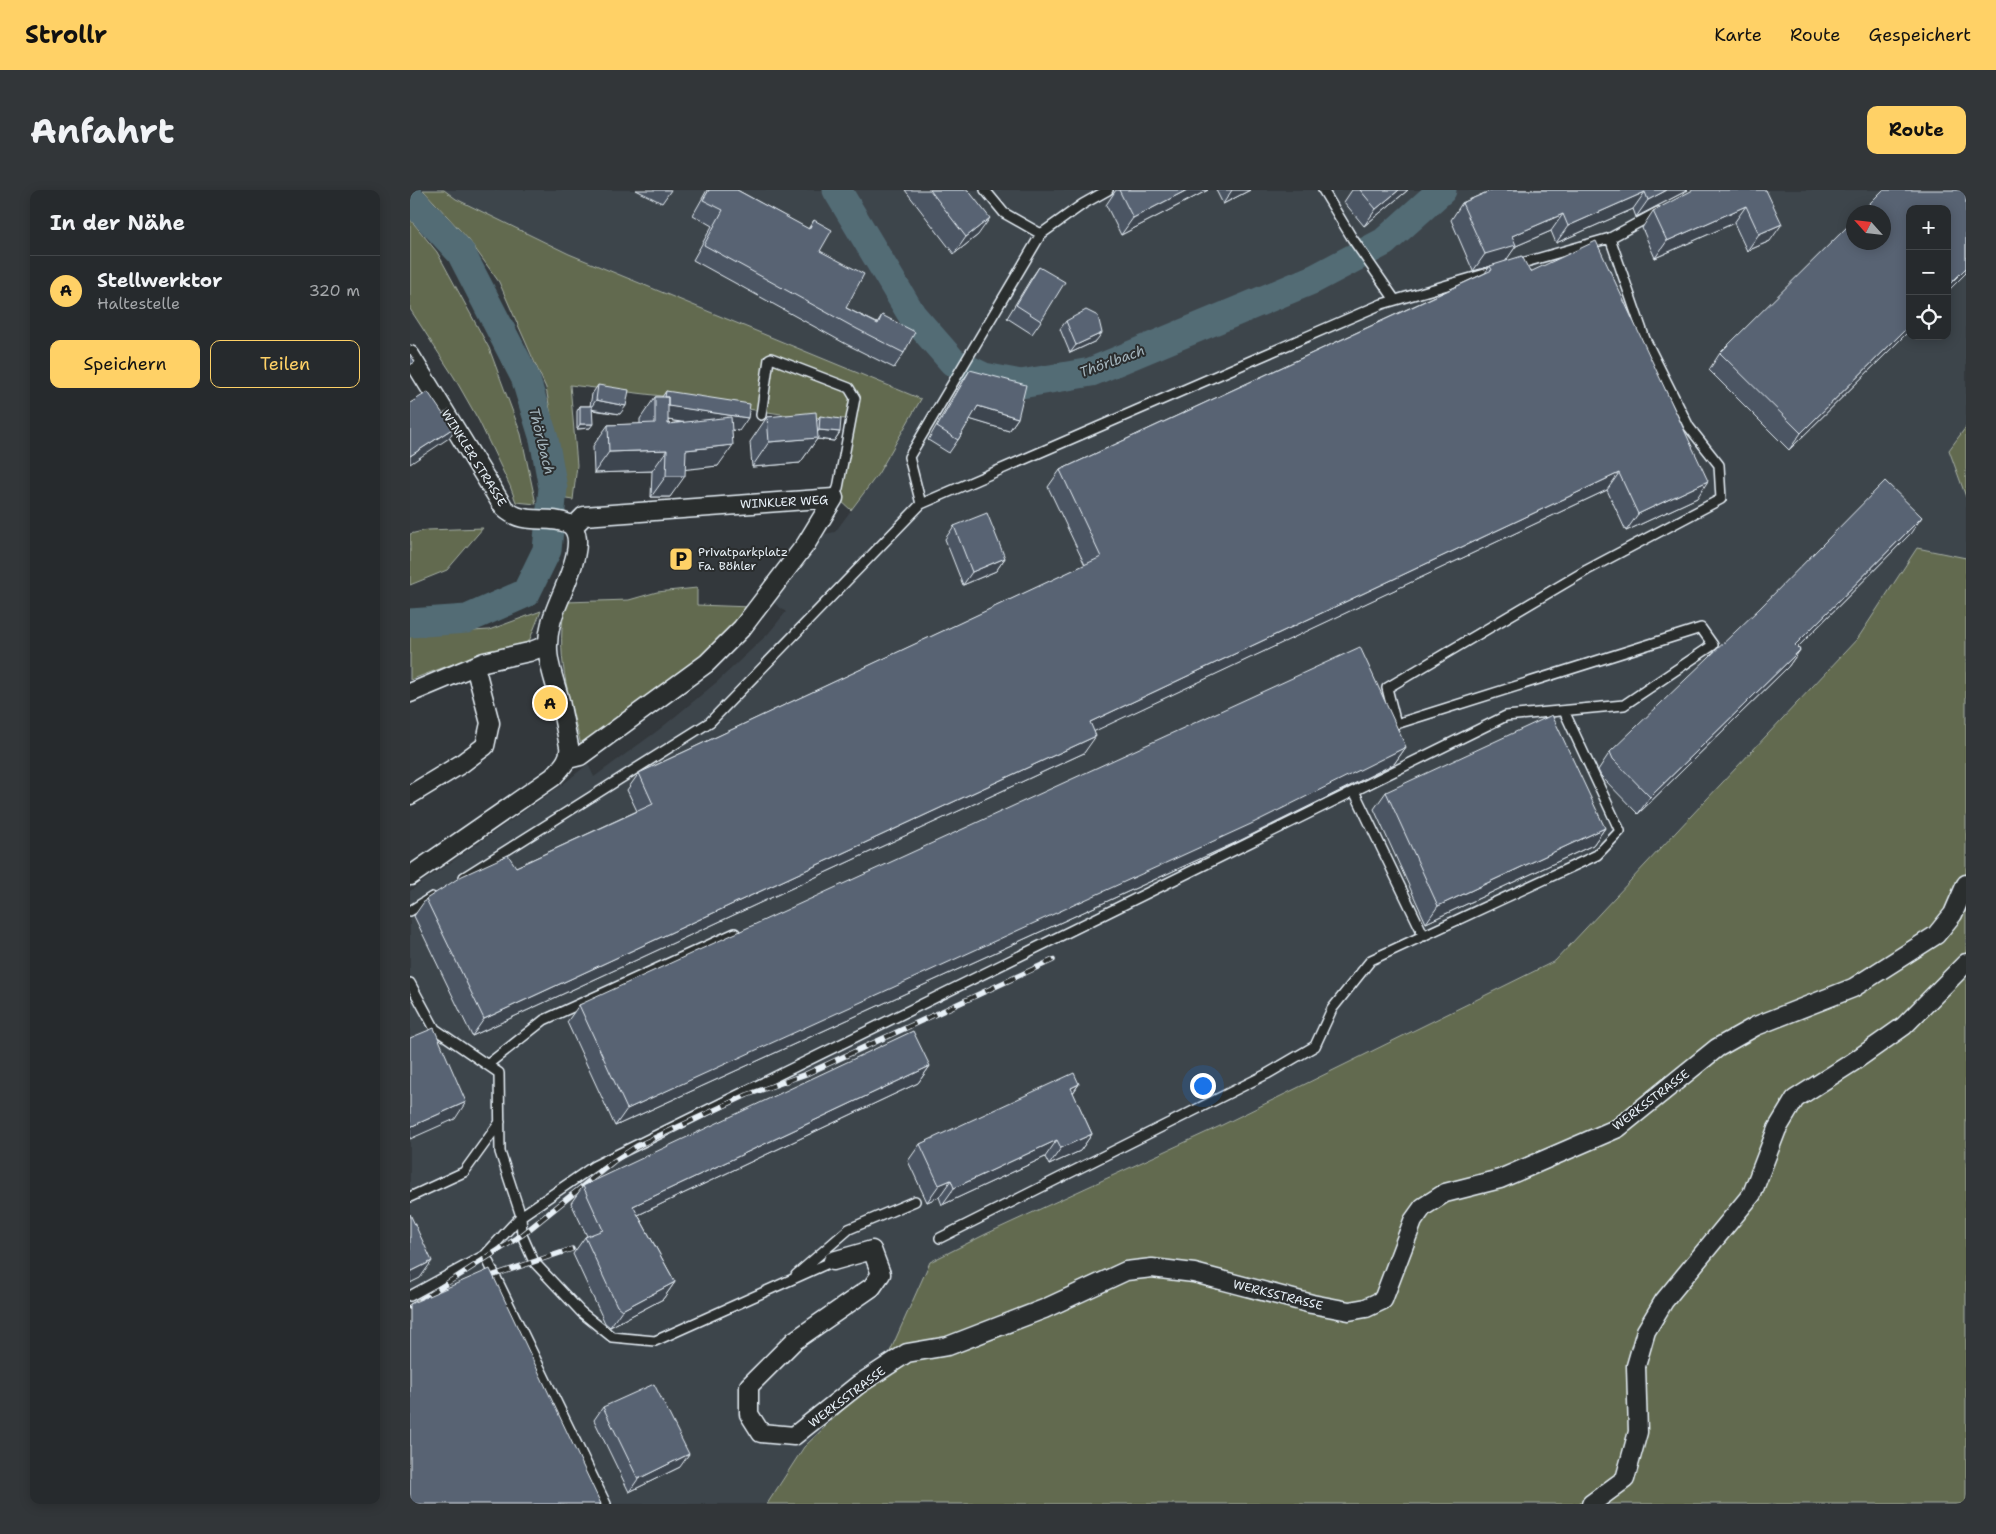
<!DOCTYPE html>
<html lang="de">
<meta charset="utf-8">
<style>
:root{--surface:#262a2d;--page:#323639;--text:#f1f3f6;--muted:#a4a7aa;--line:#424649;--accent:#ffd166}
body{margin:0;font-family:"Shantell Sans",sans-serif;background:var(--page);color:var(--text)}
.controls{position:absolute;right:15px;top:15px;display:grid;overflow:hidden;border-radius:10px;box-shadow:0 2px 12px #0003}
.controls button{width:45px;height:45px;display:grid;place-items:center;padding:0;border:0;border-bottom:1px solid var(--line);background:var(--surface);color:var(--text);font:25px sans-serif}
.compass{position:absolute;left:1436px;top:15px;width:45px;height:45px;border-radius:50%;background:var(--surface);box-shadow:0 2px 12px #0003;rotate:297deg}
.you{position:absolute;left:792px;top:895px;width:18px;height:18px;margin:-12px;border:4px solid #fff;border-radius:50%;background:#1a73e8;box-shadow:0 0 0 8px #1a73e833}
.badge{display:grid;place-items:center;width:32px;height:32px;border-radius:50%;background:var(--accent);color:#111;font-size:16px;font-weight:700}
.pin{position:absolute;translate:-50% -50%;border:2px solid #fff;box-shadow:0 1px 5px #0006}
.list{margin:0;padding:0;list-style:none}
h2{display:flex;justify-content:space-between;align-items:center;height:65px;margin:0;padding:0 20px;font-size:21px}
h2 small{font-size:16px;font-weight:400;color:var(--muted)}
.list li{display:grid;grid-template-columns:32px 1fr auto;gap:15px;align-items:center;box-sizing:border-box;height:70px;padding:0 20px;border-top:1px solid var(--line)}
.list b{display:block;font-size:19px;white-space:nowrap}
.list p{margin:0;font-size:16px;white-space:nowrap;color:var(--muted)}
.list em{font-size:16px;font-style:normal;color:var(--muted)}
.actions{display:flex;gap:10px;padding:15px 20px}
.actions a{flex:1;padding:11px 0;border:1px solid var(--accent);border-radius:10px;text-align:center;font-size:18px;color:var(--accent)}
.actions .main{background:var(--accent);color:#111}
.icon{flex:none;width:28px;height:28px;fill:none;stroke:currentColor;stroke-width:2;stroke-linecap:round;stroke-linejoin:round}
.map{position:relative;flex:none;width:1556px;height:1314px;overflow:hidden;border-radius:10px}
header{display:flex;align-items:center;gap:30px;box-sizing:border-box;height:70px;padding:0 25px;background:var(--accent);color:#111}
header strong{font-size:24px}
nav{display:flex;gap:28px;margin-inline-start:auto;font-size:18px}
.intro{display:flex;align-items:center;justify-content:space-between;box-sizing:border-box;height:120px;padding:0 30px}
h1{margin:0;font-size:35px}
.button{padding:12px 22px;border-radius:10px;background:var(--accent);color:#111;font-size:18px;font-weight:700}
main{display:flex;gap:30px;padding:0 30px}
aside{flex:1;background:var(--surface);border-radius:10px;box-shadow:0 2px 12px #0003}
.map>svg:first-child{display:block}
</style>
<header>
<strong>Strollr</strong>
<nav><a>Karte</a><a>Route</a><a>Gespeichert</a></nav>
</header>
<div class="intro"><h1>Anfahrt</h1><a class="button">Route</a></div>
<main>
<aside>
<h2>In der Nähe<small></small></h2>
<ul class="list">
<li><span class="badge">A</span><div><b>Stellwerktor</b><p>Haltestelle</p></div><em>320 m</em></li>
</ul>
<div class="actions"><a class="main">Speichern</a><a>Teilen</a></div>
</aside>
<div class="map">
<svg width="1556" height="1314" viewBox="0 0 1556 1314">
<rect width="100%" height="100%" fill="#33383c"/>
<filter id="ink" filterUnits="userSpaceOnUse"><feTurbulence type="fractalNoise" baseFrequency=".02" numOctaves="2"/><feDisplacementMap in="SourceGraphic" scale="10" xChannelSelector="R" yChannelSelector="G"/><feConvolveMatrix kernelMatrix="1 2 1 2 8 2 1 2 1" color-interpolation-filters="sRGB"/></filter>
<g filter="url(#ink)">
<path fill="#3e454c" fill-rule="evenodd" d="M34 0H1556V237L1539 260 1556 307V368L1507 359 1448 448 1145 771 808 937 576 1044 470 1184 394 1257 357 1314H0V701L152 595 178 574 184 587 250 539 307 492 358 444 376 422 363 412 410 345 425 342 468 284 510 209 159 64 46 9ZM1500 19H1537V146H1500ZM1444 22H1474V52H1444Z"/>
<path fill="#626a50" stroke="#a5aea4" d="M13 0H34L46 9 159 64 511 209 468 284 441 320 431 311 439 229 391 227 252 206 160 195 167 275 163 310 156 309 136 198 89 92 59 50Z
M0 29 27 62 79 158 111 244 126 314 106 312 100 296 69 231 44 187 0 119Z
M1556 237V307L1539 260Z
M73 338 37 380 0 395V344L17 340Z
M1507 358 1556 368V1314H357L394 1257 470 1184 520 1072 576 1044 808 937 1145 771 1448 448Z
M287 398V415L341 417C289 469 235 519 171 555 159 507 144 462 156 412L219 410 247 402Z
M131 421 118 454 75 462 0 490V438L47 442 79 440Z"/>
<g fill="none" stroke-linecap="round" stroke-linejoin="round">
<path stroke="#526c75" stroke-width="29" d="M427 0 502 125 543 172 574 187 611 194 681 182 904 89 974 52 1032 0
M0 8 51 63 115 187 134 249 143 298 137 360 116 403 57 429 0 433"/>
<g stroke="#e8f1f8" stroke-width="12">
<path id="service" d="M575 0 594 23 631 44
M913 0 942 48 985 110
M1105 75 1200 48
M351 225 359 169 361 168 439 198 445 208 428 298 424 308
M511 314 499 267 631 44 673 14 698 0
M944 601 1014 746
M54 687 300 532 511 314 972 114 1082 82
M0 721 22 707
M0 793 25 839 89 883 90 962 111 1026 184 976 1096 526 1214 515 1303 455 1291 438 986 534 977 498 1177 380 1311 309 1309 275 1279 237 1235 149 1200 48 1248 22
M77 875 134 830 325 743
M0 1007 54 982 90 932
M111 1026 112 1045 124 1072 171 1122 202 1147 245 1151 423 1071
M530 1048 857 884 905 856 922 819 961 770 1187 665 1210 641 1154 521
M75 1065 196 1314
M386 1085 439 1039 505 1011
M0 1106 75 1065 111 1026"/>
</g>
<g stroke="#e8f1f8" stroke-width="21">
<path id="minor" d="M0 165 94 318C114 337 137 324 159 334 183 350 146 410 141 433 133 465 142 481 150 511 153 526 156 541 159 556 161 569 151 578 143 587L0 686
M0 503 74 472 119 462 137 455
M158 569 170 566 297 473 332 438 396 354 424 308 174 326 163 337
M0 605 51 574 75 556 80 533 65 476
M423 1071 462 1060 471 1084 462 1097 384 1151 339 1196V1224L351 1243 384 1246 448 1195 497 1163 538 1156 634 1119 716 1081 742 1078 784 1083 902 1114 939 1121 956 1118 973 1110 1003 1031 1013 1017 1035 1003 1090 989 1208 938 1307 858 1346 836 1443 798 1526 745 1543 724 1556 694
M1181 1314 1215 1289 1228 1242 1226 1176 1236 1141 1254 1111 1342 1004 1367 939 1385 909 1443 872 1494 836 1556 773"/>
</g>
<use href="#service" stroke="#2a2d2e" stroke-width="9"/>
<use href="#minor" stroke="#2a2d2e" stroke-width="18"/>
<g stroke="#e8f1f8" stroke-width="5.5">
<path id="rail" d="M69 1090 162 1059
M0 1117 112 1045 204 971 227 956 337 905 396 884 643 770"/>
</g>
<use href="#rail" stroke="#2a2d2e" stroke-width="4" stroke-dasharray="11" stroke-linecap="butt"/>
</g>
<path fill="#4c5563" stroke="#e8f1f8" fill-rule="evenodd" d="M226 0H261L252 13Z
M297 0H327L398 39 404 30 410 61 436 118 467 133 472 125 494 163 484 178 436 154 283 70 302 36 283 25Z
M495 0H558L568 45 544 64Z
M706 0H798L711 45 696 15Z
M806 0H840L813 14Z
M942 0H998L954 36 934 12Z
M1082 0H1278L1226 27 1223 19 1146 53 1141 41 1106 56 1095 71 1120 82 1287 308 1216 341 1197 300 684 541 674 563 62 846 4 726 16 709 106 677 227 621 217 600 229 583 675 375 638 297 650 280 1075 83 1080 76 1063 81 1041 30 1052 13Z
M1356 0 1360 51 1337 61 1324 33 1245 68 1232 38 1243 21Z
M1556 0V83L1537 102V19L1500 140 1379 260 1299 180 1310 163Z
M629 77 631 131 622 144 597 128 620 90Z
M656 131 686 151 660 163 650 139Z
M560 180 608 228 599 241 560 229 548 250 539 263 518 250 551 193Z
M188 195 210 224 182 220 180 238 167 239V221L170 216H180L182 204Z
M256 201 329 241 322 240 308 276 275 279 260 307H241L242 281 184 283 183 256 198 235 230 234V229L245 207H252ZM258 230 272 232 258 234Z
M410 226 430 242 424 251 407 249 390 273 342 277 340 252 357 227 406 232Z
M544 336 595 368 586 381 553 395 535 349Z
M1500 344 1388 457 1390 460 1378 477 1228 624 1191 586 1188 580 1200 562Z
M996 557 984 574 829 651 205 936 157 832 169 815Z
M976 602 1195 638 1183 655 1016 733 964 619Z
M520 876 508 893 228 1025 265 1092 253 1109 200 1137 195 1133 163 1064 175 1047 177 1046 161 1013 173 996Z
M669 894 663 903 682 944 670 961 639 975 635 967 532 1015 529 1007 517 1012 498 971 510 954Z
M193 1217 270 1277 219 1302 184 1230Z"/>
<path fill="#3e4550" stroke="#e8f1f8" d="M777 0H798L711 45 723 28Z
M822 0H840L813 14Z
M989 0H998L954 36 966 19Z
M1257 0H1278L1226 27 1238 10Z
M1235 2 1223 19 1146 53 1158 36Z
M1336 16 1324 33 1245 68 1257 51Z
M1153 24 1141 41 1106 56 1095 72 1063 81 1075 64 1102 46Z
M580 28 568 45 544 64 556 47Z
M1372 34 1360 51 1337 61 1349 44Z
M1556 78V83L1537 102V97Z
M1500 135V140L1379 260 1391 243Z
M692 143 686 151 660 163 666 155Z
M186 210 216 216 210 224 180 219Z
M254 215 338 228 329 241 245 228Z
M568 216 608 228 599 241 559 229Z
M170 234H183L180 238 167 239Z
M48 235 39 248 0 274V266Z
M409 240 430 242 424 251 407 249 390 273 342 277 359 252 404 248Z
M323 255 308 276 261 281 276 260Z
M257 260 242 281 184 283 199 262Z
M1209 283 1197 300 668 549 680 532Z
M256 286H275L260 307H241Z
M1298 291 1287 308 1216 341 1228 324Z
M1512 327 1500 344 1373 472 1385 455Z
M595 368 586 381 553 395 562 382Z
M1390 460 1378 477 1228 624 1240 607Z
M686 546 674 563 62 846 74 829Z
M996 557 984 574 829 651 205 936 217 919Z
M1195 638 1183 655 1016 733 1028 716Z
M520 876 508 893 211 1033 223 1016Z
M669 894 657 911 661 898Z
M56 912 45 929 0 949V937Z
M682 944 670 961 639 975 651 958Z
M647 950 635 967 532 1015 544 998Z
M541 990 529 1007 517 1012 529 995Z
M22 1071 10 1088 0 1093V1082Z
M265 1092 253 1109 200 1137 212 1120Z
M279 1264 270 1277 219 1302 228 1289Z"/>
<path fill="#586373" stroke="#e8f1f8" d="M299 0H327L399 39 404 30 422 40 410 61 454 84 436 118 468 134 472 125 505 142 494 163 447 139 294 55 313 20 293 10Z
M520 0H558L580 28 556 47Z
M709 0H777L723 28Z
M950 0H989L966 19Z
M1082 0H1257L1238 10 1235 2 1158 36 1153 24 1102 46 1106 55 1075 64 1052 13Z
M1283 0H1356L1372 34 1349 44 1336 16 1257 51 1243 21Z
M1473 0H1556V78L1537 97V19H1500V135L1391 243 1310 163 1444 30V52H1474V22H1451Z
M1186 51 1298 291 1228 324 1209 283 680 532 686 546 74 829 16 709 52 686 98 665 106 677 243 614 229 583 691 367 650 280 1082 80 1080 76 1112 66 1120 82Z
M629 77 655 92 631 131 606 115Z
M676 120 688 126 692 143 666 155 656 131Z
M0 164 5 172 0 175Z
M560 180 616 195 608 228 568 216 548 250 527 237Z
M188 195 219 200 216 216 186 210Z
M256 201 340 214 338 228 258 216V207H255Z
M18 202 33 224 39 220 48 235 0 266V213Z
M245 207H258V234L321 227 323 255 276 260 275 286H256L257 260 199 262 198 235 245 233Z
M170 216H182L183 234H170Z
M406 222 408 248 359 252 357 227Z
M410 226 431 229 430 242 409 240Z
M1475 291 1512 327 1385 455 1390 460 1240 607 1203 569 1200 562 1350 418Z
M577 323 595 368 562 382 544 336Z
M950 457 996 557 841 634 217 919 169 815Z
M1142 525 1195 638 1028 716 976 602Z
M24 838 56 912 0 937V848Z
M503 841 520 876 223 1016 265 1092 212 1120 207 1116 175 1047 193 1040 173 996Z
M664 883 669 894 661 898 682 944 651 958 647 950 544 998 541 990 529 995 510 954Z
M0 1024 22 1071 0 1082Z
M80 1079 191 1314H0V1114Z
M244 1194 279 1264 228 1289 193 1217Z"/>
</g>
<defs>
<g id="parking-square" transform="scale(1.25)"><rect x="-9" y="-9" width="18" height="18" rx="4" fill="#ffd166" stroke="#2a2d2e"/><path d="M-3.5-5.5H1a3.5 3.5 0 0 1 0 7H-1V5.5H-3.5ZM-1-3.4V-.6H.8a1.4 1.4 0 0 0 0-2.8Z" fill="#111"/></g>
</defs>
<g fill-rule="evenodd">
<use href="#parking-square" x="271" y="369"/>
</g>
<g text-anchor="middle" stroke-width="4" stroke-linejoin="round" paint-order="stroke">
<g font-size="12" fill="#e8f1f8" stroke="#2a2d2e">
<text transform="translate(64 268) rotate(58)" y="4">WINKLER STRASSE</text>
<text transform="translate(374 312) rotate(-3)" y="4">WINKLER WEG</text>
<text transform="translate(1241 910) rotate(-37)" y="4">WERKSSTRASSE</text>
<text transform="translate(868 1105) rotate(14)" y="4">WERKSSTRASSE</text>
<text transform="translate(437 1207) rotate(-37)" y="4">WERKSSTRASSE</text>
</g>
<g font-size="12" fill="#e8f1f8" stroke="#2a2d2e" text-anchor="start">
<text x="288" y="366">Privatparkplatz<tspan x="288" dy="14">Fa. Böhler</tspan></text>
</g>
<g font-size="14" font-style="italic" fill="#a4b5bd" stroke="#2a2d2e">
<text transform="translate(702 171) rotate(-20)" y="5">Thörlbach</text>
<text transform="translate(132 251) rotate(76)" y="5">Thörlbach</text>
</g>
</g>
</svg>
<div class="controls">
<button>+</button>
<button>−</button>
<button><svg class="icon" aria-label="locate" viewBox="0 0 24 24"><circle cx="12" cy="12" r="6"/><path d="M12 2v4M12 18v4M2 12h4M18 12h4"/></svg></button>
</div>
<svg class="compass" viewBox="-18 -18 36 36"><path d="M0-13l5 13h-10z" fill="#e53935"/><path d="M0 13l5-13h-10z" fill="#a4a7aa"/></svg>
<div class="you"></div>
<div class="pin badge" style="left:140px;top:513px">A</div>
</div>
</main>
